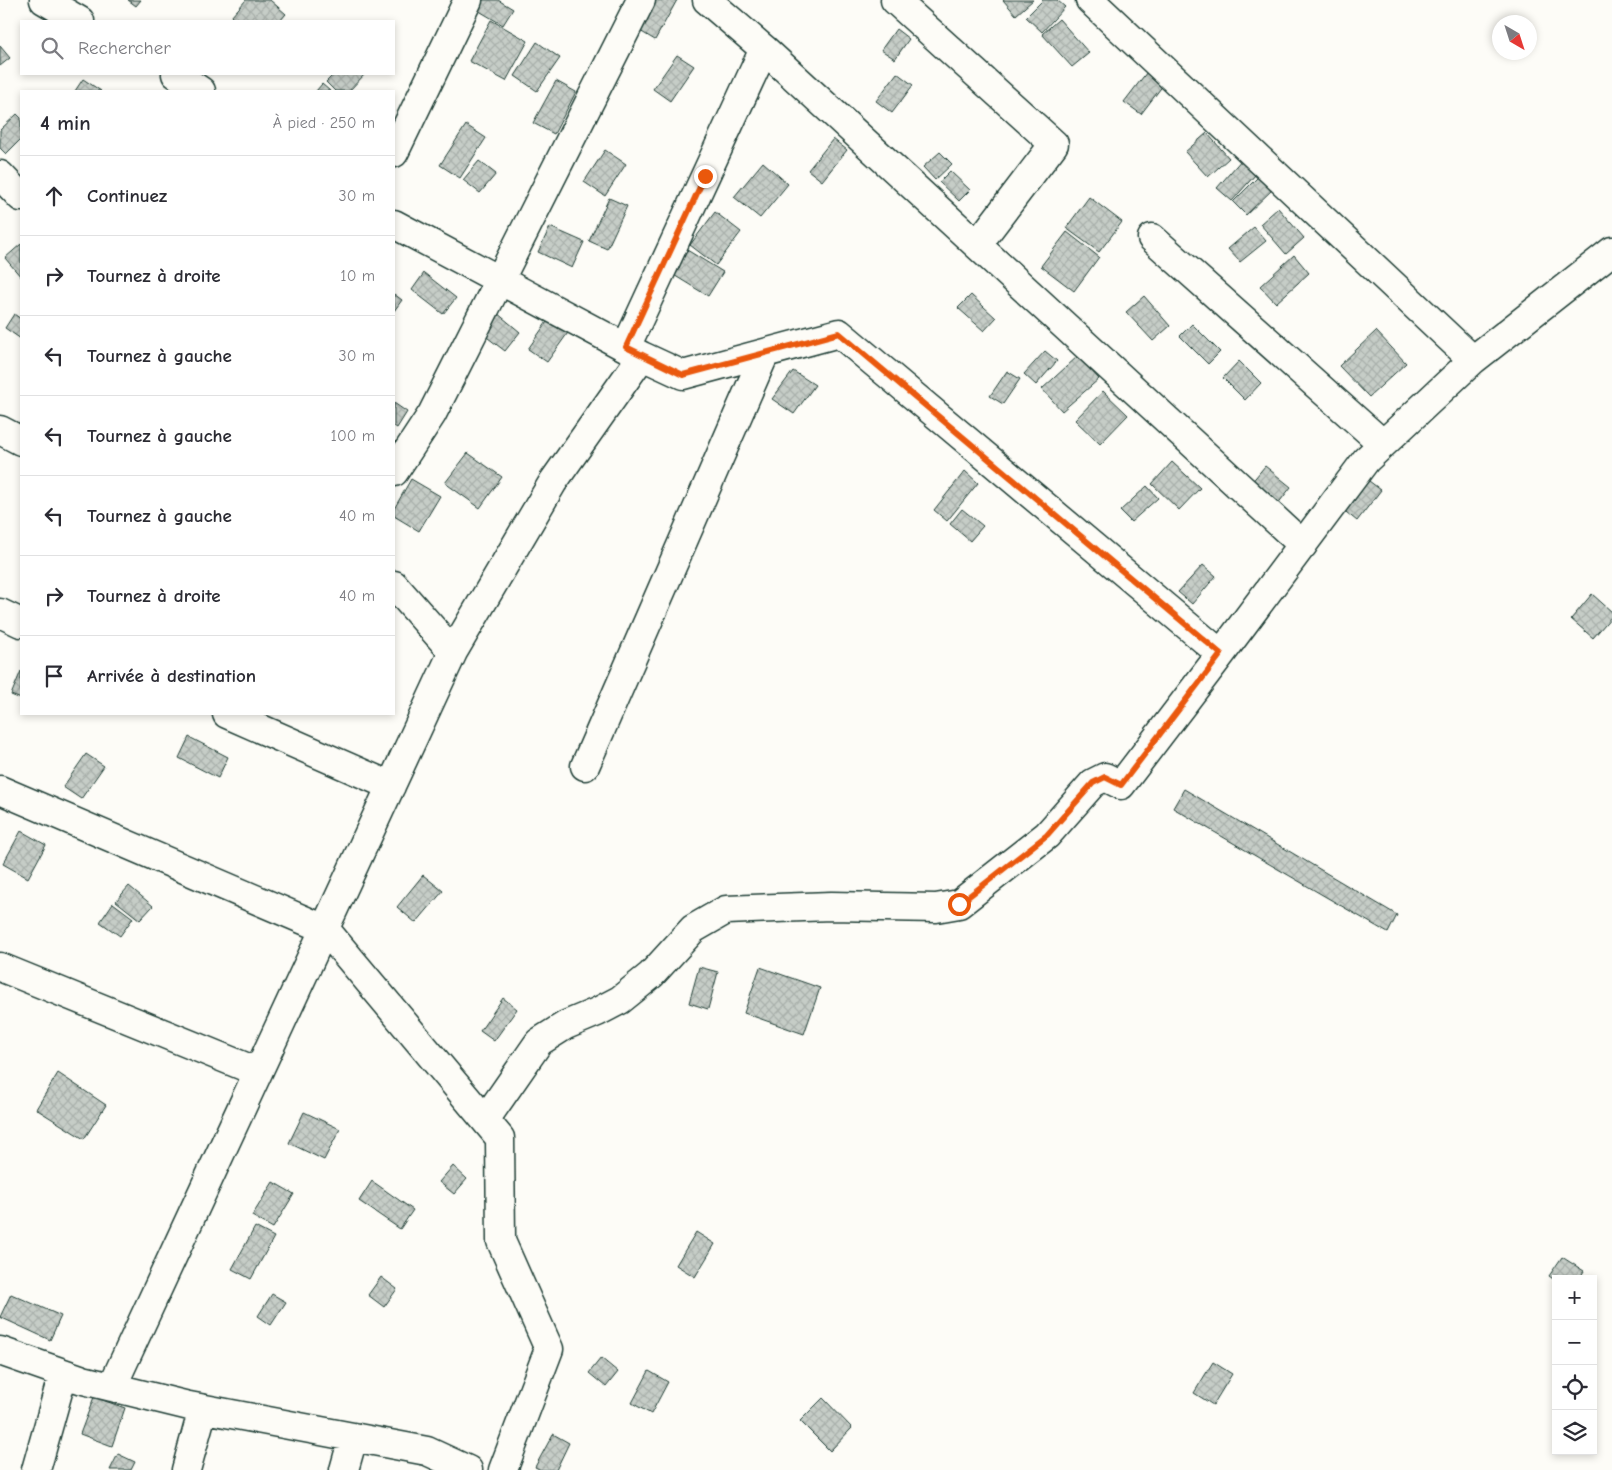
<!DOCTYPE html>
<html lang="fr">
<meta charset="utf-8">
<style>
:root{--surface:#fff;--page:#f7f7f7;--text:#2b2b33;--muted:#7c7c81;--line:#e1e1e2}
body{margin:0;font-family:"Comic Neue",sans-serif;background:var(--page);color:var(--text)}
.controls{position:absolute;right:15px;bottom:15px;display:grid;overflow:hidden;border-radius:0px;box-shadow:0 2px 8px #0003}
.controls button{width:45px;height:45px;display:grid;place-items:center;padding:0;border:0;border-bottom:1px solid var(--line);background:var(--surface);color:var(--text);font:25px sans-serif}
.compass{position:absolute;left:1492px;top:15px;width:45px;height:45px;border-radius:50%;background:var(--surface);box-shadow:0 2px 8px #0003;rotate:141deg}
.stop{position:absolute;width:15px;height:15px;margin:-11px;border:4px solid #ea580c;border-radius:50%;background:#fff}
.stop.end{background:#ea580c;border-color:#fff;box-shadow:0 1px 5px #0008}
.list{margin:0;padding:0;list-style:none}
h2{display:flex;justify-content:space-between;align-items:center;height:65px;margin:0;padding:0 20px;font-size:21px}
h2 small{font-size:16px;font-weight:400;color:var(--muted)}
.list li{display:grid;grid-template-columns:32px 1fr auto;gap:15px;align-items:center;box-sizing:border-box;height:80px;padding:0 20px;border-top:1px solid var(--line)}
.list b{display:block;font-size:19px;white-space:nowrap}
.list em{font-size:16px;font-style:normal;color:var(--muted)}
.icon{flex:none;width:28px;height:28px;fill:none;stroke:currentColor;stroke-width:2;stroke-linecap:round;stroke-linejoin:round}
.map{position:relative;flex:none;width:1612px;height:1470px;overflow:hidden}
.search{position:absolute;background:var(--surface);box-shadow:0 2px 8px #0003;left:20px;top:20px;width:375px;height:55px;display:flex;align-items:center;gap:12px;box-sizing:border-box;padding:0 18px;border-radius:0px;color:var(--muted);font-size:19px}
.panel{position:absolute;background:var(--surface);box-shadow:0 2px 8px #0003;left:20px;top:90px;width:375px;height:625px;border-radius:0px}
.map>svg:first-child{display:block}
</style>
<div class="map">
<svg width="1612" height="1470" viewBox="0 0 1612 1470">
<defs>
<pattern id="building-cross-hatch" width="8" height="8" patternUnits="userSpaceOnUse" patternTransform="scale(1.25)"><rect width="8" height="8" fill="#c6cdc7"/><path d="M0 0l8 8M0 8l8-8" fill="none" stroke="#aab1ac"/></pattern>
</defs>
<rect width="100%" height="100%" fill="#fdfcf7"/>
<filter id="ink" filterUnits="userSpaceOnUse"><feTurbulence type="fractalNoise" baseFrequency=".02" numOctaves="2"/><feDisplacementMap in="SourceGraphic" scale="10" xChannelSelector="R" yChannelSelector="G"/><feConvolveMatrix kernelMatrix="1 2 1 2 8 2 1 2 1" color-interpolation-filters="sRGB"/></filter>
<g filter="url(#ink)">
<path fill="url(#building-cross-hatch)" stroke="#1f3d34" d="M128 0H141L136 6Z
M246 0H270L286 14 280 21H236L231 17Z
M472 0H498L513 9 503 25 469 5Z
M651 0H677L655 40 635 28Z
M1003 0H1033L1016 15Z
M1043 0H1057L1065 7 1042 32 1026 17Z
M1059 19 1089 53 1072 67 1042 34Z
M491 20 528 41 506 81 469 61Z
M896 29 909 39 895 59 881 50Z
M537 42 560 58 537 91 515 76Z
M0 46 10 58 0 66Z
M677 55 694 66 670 101 653 89Z
M1150 68 1167 80 1141 114 1124 102Z
M897 73 913 85 892 113 876 101Z
M334 74H365L349 91H335L326 82Z
M83 79 101 91H75Z
M556 81 576 92 554 134 533 123Z
M322 84 330 91H316Z
M17 114 21 118V139L6 154 0 148V130Z
M466 125 486 138 460 178 440 165Z
M1207 133 1229 158 1208 177 1185 152Z
M833 139 847 150 822 181 808 170Z
M605 150 626 164 605 196 584 182Z
M1249 151 1264 165 1232 201 1217 188Z
M940 152 952 164 935 180 923 167Z
M479 161 496 174 480 193 463 180Z
M763 162 788 184 760 218 734 197Z
M950 171 970 190 959 201 939 182Z
M1260 175 1274 188 1246 215 1233 202Z
M1089 197 1122 222 1099 252 1066 228Z
M609 198 627 206 607 249 589 241Z
M1278 208 1304 238 1286 254 1260 224Z
M715 212 741 232 716 265 690 245Z
M550 227 584 242 572 268 538 252Z
M1254 227 1266 241 1240 262 1228 249Z
M1067 232 1099 257 1074 291 1041 266Z
M21 244V277L5 258Z
M687 250 723 272 708 296 672 274Z
M1294 255 1309 273 1276 303 1260 286Z
M424 273 456 298 443 314 412 290Z
M394 294 402 300 394 311Z
M971 295 996 318 984 331 958 308Z
M1144 296 1170 326 1153 341 1126 312Z
M491 308 520 332 505 351 475 328Z
M14 314 21 319V339L5 328Z
M551 316 570 330 547 362 528 349Z
M1192 324 1220 352 1208 364 1180 336Z
M1376 331 1406 363 1369 397 1339 366Z
M1045 351 1057 361 1036 385 1024 374Z
M1078 356 1099 379 1062 411 1042 389Z
M1239 361 1261 383 1245 400 1223 378Z
M793 371 815 385 794 414 772 399Z
M1007 371 1020 379 1003 404 990 396Z
M1103 391 1128 415 1100 444 1075 420Z
M394 403 407 412 397 428 394 426Z
M468 453 502 477 480 508 445 483Z
M1172 462 1200 488 1179 510 1152 484Z
M1265 466 1291 487 1277 505 1251 483Z
M965 471 978 483 947 521 934 510Z
M1365 478 1381 490 1357 521 1341 508Z
M411 479 440 496 419 531 394 516V509Z
M1147 486 1158 498 1131 522 1120 511Z
M962 509 983 526 970 541 950 524Z
M1203 565 1216 576 1192 604 1178 592Z
M1592 594 1612 612V616L1593 638 1571 619Z
M21 671V699L11 695Z
M189 737 228 757 218 778 179 758Z
M86 754 104 766 81 799 63 787Z
M1184 789 1397 915 1388 933 1173 808Z
M21 831 46 845 28 878 3 864Z
M423 875 443 891 416 923 397 907Z
M129 886 153 906 140 920 116 901Z
M113 903 133 918 120 936 100 922Z
M699 967 718 972 708 1009 689 1003Z
M760 967 820 988 804 1034 744 1013Z
M503 998 517 1009 494 1041 480 1031Z
M58 1073 106 1105 84 1139 36 1109Z
M304 1112 340 1129 324 1160 289 1143Z
M453 1166 467 1179 454 1194 439 1182Z
M372 1181 413 1210 400 1229 359 1201Z
M273 1182 294 1194 273 1228 252 1216Z
M255 1227 274 1237 251 1279 232 1269Z
M696 1232 715 1244 695 1277 676 1265Z
M1562 1257 1584 1271 1579 1279H1556V1281L1549 1276Z
M381 1277 397 1289 384 1307 368 1295Z
M11 1294 61 1316 50 1340 0 1317Z
M272 1294 286 1302 271 1325 258 1316Z
M601 1358 618 1372 606 1387 589 1373Z
M1213 1362 1232 1374 1213 1405 1194 1393Z
M649 1371 668 1382 651 1414 632 1403Z
M94 1397 125 1408 112 1446 80 1434Z
M823 1398 852 1428 830 1451 800 1421Z
M553 1434 569 1443 556 1470H541L535 1467Z
M118 1454 135 1462 131 1470H110Z"/>
<g fill="none" stroke-linecap="round" stroke-linejoin="round">
<g stroke="#1f3d34" stroke-width="31">
<path id="minor" d="M44 0 80 21
M707 0 764 49 1303 545
M895 0 1054 144 977 245
M176 74 201 91
M394 153 468 0
M0 175 21 197
M394 224 642 356 683 375 839 333 1221 654
M1152 238 1383 444
M626 347 764 49
M1473 360 1612 251
M0 430 21 441
M394 472 432 414 641 0
M394 585 453 652
M0 613 21 623
M227 714 391 786
M585 766 765 353
M0 790 325 929 500 1138 501 1241 549 1349 503 1470
M0 967 258 1072
M485 1120 539 1042 566 1025 597 1012 620 1000 651 975 693 929 726 910 831 906 936 908 959 904 1047 835 1093 783 1105 777 1121 785 1221 654 1366 460 1473 360 1090 0
M0 1351 83 1380 189 1406 427 1451 468 1470
M112 1387 453 652 553 482 642 356
M36 1470 63 1374
M186 1470 203 1409
M344 1470 353 1438"/>
</g>
<use href="#minor" stroke="#fdfcf7" stroke-width="28"/>
</g>
</g>
<g fill="none" stroke-linecap="round" stroke-linejoin="round" filter="url(#ink)">
<path stroke="#ea580c" stroke-width="6" d="M705 176 626 347 683 375 839 333 1221 654 1121 785 1105 777 1093 783 1047 835 959 904"/>
</g>
</svg>
<div class="controls">
<button>+</button>
<button>−</button>
<button><svg class="icon" aria-label="locate" viewBox="0 0 24 24"><circle cx="12" cy="12" r="6"/><path d="M12 2v4M12 18v4M2 12h4M18 12h4"/></svg></button>
<button><svg class="icon" aria-label="layers" viewBox="0 0 24 24"><path d="M12 4l9 5-9 5-9-5zM3 14l9 5 9-5"/></svg></button>
</div>
<svg class="compass" viewBox="-18 -18 36 36"><path d="M0-13l5 13h-10z" fill="#e53935"/><path d="M0 13l5-13h-10z" fill="#7c7c81"/></svg>
<div class="stop" style="left:959px;top:904px"></div>
<div class="stop end" style="left:705px;top:176px"></div>
<div class="search"><svg class="icon" aria-label="search" viewBox="0 0 24 24"><circle cx="10" cy="10" r="6"/><path d="M15 15l6 6"/></svg>Rechercher</div>
<section class="panel">
<h2>4 min<small>À pied · 250 m</small></h2>
<ul class="list">
<li><svg class="icon" aria-label="ahead" viewBox="0 0 24 24"><path d="M12 20V5M6 11l6-6 6 6"/></svg><div><b>Continuez</b></div><em>30 m</em></li>
<li><svg class="icon" aria-label="right" viewBox="0 0 24 24"><path d="M7 20v-9h11M14 6l5 5-5 5"/></svg><div><b>Tournez à droite</b></div><em>10 m</em></li>
<li><svg class="icon" aria-label="left" viewBox="0 0 24 24"><path d="M17 20v-9H6M10 6l-5 5 5 5"/></svg><div><b>Tournez à gauche</b></div><em>30 m</em></li>
<li><svg class="icon" aria-label="left" viewBox="0 0 24 24"><path d="M17 20v-9H6M10 6l-5 5 5 5"/></svg><div><b>Tournez à gauche</b></div><em>100 m</em></li>
<li><svg class="icon" aria-label="left" viewBox="0 0 24 24"><path d="M17 20v-9H6M10 6l-5 5 5 5"/></svg><div><b>Tournez à gauche</b></div><em>40 m</em></li>
<li><svg class="icon" aria-label="right" viewBox="0 0 24 24"><path d="M7 20v-9h11M14 6l5 5-5 5"/></svg><div><b>Tournez à droite</b></div><em>40 m</em></li>
<li><svg class="icon" aria-label="arrive" viewBox="0 0 24 24"><path d="M6 21V4h12l-3 4 3 4H6"/></svg><div><b>Arrivée à destination</b></div></li>
</ul>
</section>
</div>
